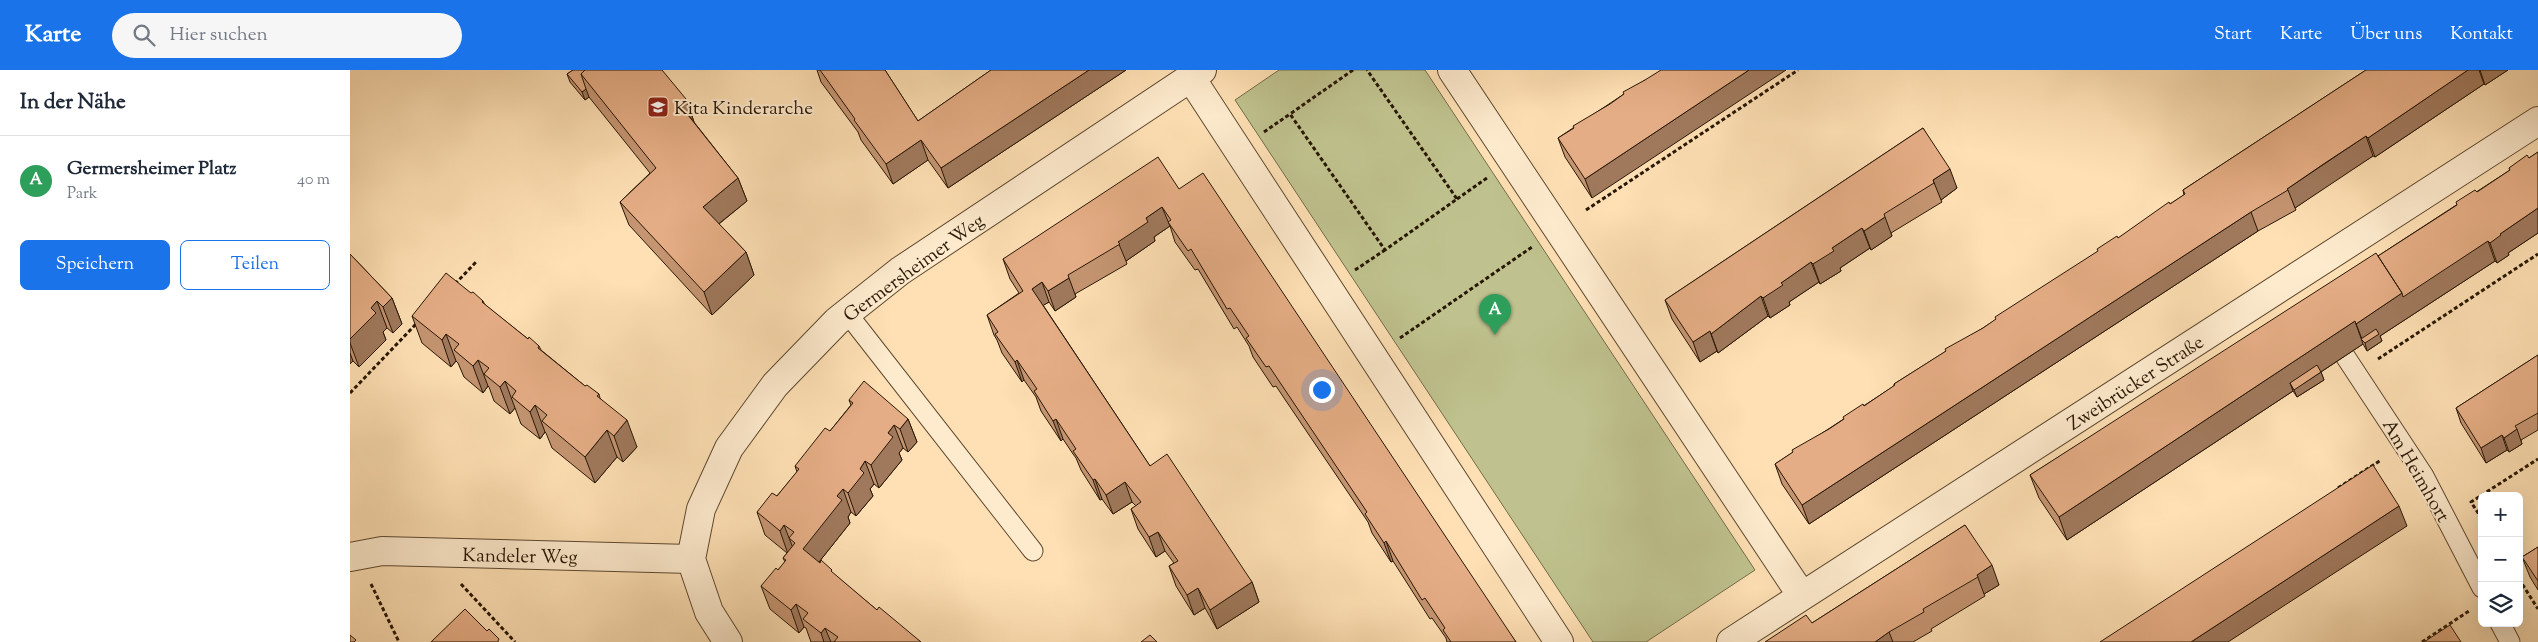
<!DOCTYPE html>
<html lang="de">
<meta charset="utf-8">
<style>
:root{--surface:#fff;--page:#f6f6f7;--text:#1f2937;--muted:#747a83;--line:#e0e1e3;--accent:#1a73e8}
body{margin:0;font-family:"Sorts Mill Goudy",serif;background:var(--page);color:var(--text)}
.controls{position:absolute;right:15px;bottom:15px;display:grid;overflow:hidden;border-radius:8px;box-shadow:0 5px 20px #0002}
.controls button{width:45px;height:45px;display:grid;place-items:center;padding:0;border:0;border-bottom:1px solid var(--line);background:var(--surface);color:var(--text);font:25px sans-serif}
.you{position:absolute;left:971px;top:319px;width:18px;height:18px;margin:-12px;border:4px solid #fff;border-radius:50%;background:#1a73e8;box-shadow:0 0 0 8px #1a73e833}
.badge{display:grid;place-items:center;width:32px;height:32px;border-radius:50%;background:var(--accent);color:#fff;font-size:16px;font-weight:700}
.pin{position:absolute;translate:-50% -41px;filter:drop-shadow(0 1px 2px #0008)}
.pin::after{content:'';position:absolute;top:26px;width:18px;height:15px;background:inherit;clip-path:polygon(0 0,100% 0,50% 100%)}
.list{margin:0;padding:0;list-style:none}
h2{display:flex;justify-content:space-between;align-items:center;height:65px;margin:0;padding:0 20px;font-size:21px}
h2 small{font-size:16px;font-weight:400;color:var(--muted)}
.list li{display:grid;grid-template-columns:32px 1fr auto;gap:15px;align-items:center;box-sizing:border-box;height:90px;padding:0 20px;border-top:1px solid var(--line)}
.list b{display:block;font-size:19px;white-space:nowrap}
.list p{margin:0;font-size:16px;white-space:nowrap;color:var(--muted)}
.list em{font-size:16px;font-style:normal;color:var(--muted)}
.actions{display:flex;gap:10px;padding:15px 20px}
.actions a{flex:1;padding:11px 0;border:1px solid var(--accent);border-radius:8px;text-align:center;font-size:18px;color:var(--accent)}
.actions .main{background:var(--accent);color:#fff}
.icon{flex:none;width:28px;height:28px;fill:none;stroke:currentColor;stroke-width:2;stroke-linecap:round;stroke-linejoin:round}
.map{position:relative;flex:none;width:2188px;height:572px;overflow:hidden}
header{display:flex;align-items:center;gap:30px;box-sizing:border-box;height:70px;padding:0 25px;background:var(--accent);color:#fff}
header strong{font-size:24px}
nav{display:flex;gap:28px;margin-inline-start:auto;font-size:18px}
.search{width:350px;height:45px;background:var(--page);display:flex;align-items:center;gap:12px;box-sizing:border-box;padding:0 18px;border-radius:28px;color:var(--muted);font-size:19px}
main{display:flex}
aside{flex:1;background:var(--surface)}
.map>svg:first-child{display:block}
</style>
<header>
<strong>Karte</strong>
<div class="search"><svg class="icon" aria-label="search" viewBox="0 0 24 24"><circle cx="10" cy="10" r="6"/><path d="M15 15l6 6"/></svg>Hier suchen</div>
<nav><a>Start</a><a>Karte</a><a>Über uns</a><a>Kontakt</a></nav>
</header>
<main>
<aside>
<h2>In der Nähe<small></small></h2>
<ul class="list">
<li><span class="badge" style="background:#2e9e5b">A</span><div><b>Germersheimer Platz</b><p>Park</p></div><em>40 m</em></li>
</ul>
<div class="actions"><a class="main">Speichern</a><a>Teilen</a></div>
</aside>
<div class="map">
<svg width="2188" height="572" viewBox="0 0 2188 572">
<rect width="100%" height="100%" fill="#fee0b4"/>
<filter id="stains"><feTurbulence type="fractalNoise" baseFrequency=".004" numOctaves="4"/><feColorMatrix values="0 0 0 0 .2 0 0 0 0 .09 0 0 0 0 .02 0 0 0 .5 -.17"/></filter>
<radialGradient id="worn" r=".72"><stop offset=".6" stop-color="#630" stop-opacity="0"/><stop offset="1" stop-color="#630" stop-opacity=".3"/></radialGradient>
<path fill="#bfc28e" stroke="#746c49" d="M929 0H1075L1405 500 1296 572H1243L885 30Z"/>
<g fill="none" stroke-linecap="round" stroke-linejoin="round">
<g stroke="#5e4930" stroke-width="21">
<path id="service" d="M497 243 683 481
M1995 286 2074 406 2132 518
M2150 553 2160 572"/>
</g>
<g stroke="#5e4930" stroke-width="30">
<path id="minor" d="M1102 0 1452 526
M841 8 1209 572
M0 487 32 481 341 489
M378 572 359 542 341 489 351 439 379 378 425 315 487 251 550 201 852 0
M1381 572 2188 51"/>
</g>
<path stroke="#281704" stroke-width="3" stroke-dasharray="4 2.5" stroke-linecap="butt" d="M1003 0 940 44 1035 180 1107 129 1017 0
M914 62 940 44
M1107 129 1137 108
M1236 140 1448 0
M1005 200 1035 180
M105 214 127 191
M1050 268 1182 177
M2028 289 2188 184
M0 323 67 253
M1988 418 2031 390
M2132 449 2121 432 2188 389
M2169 509 2188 539
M21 514 49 572
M111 514 165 572
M2072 572 2119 541"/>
<use href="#service" stroke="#feebce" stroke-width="19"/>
<use href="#minor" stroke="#feebce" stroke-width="28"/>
</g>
<path fill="#c59572" stroke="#281704" d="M223 0 336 29 344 52 388 108 397 131 369 154 396 182 404 205 362 245 279 155 270 132 300 103 239 27 235 30 220 12 217 4Z
M467 0H535L568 51 641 0H776L598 118 578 90 543 114 511 70 508 62 471 12Z
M2016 0H2158L2135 15 2134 14 2025 87 2023 86 1982 112 1945 138 1946 140 1908 161 1459 454 1432 414 1425 394 1544 316V314L1633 258 1820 134 1834 125 1833 120Z
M1295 10 1242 128 1215 87 1208 68Z
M1573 58 1607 118 1591 130 1592 132 1541 163 1542 166 1521 180 1520 178 1490 198 1491 201 1470 214 1469 212 1439 232 1440 235 1420 248 1418 246 1368 283 1367 281 1350 292 1322 249 1315 230Z
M2188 82V163L2158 183 2159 185 2147 193 2145 191 2030 266 2032 271 2017 281 2013 274 1971 302 1974 310 1947 327 1943 321 1717 470 1689 428 1680 405 2028 186 2160 100 2159 98 2179 88Z
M829 119 1166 572H1097L1096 568 1082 548 1080 549 1043 491 1041 492 1022 463 1018 452 934 328 926 316 923 317 903 287 899 276 887 257 884 259 848 199 845 200 825 172 820 156 804 167 805 171 776 191 777 194 725 224 726 227 705 241 699 232 693 235 800 396 902 512 909 532 867 559 855 538 844 545 826 516 819 496 824 493 815 481 806 487 788 459 781 439 786 436 782 432 763 444 752 429 750 430 731 400 726 388 723 384 713 369 711 371 691 341 686 327 674 310 672 312 652 283 647 270 644 265 637 245 669 223 660 209 653 189Z
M0 184 42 228 52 254 43 263 37 258 33 262 36 270 9 297 3 291 0 294Z
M133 231 135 235 178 269 189 276 191 280 235 316 249 324 250 328 287 377 273 392 267 387 245 413 202 378 196 363 195 362 190 369 171 354 165 338 160 344 144 331 139 317 138 316 133 323 114 307 108 293 106 291 101 297 72 273 62 246Z
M2188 285V360L2171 370 2172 374 2159 382 2157 380 2136 393 2111 353 2106 338Z
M499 330 558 349 567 372 558 382 553 378 549 383 552 390 529 418 524 414 520 419 523 426 506 446 501 442 498 447 500 453 469 492 527 540 571 572H461L456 558 454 557 449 563 420 539 411 516 428 500 435 492 433 488 437 483 415 465 407 442 427 426 447 402 445 396 480 361 501 335Z
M1615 455 1649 515 1634 524 1635 526 1581 559 1582 561 1563 572H1415L1462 553Z
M2188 477V520L2180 507 2172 487Z"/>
<path fill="#a0795d" stroke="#281704" d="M739 0H776L598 118 591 98Z
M1399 0H1436L1242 128 1235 109Z
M2118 0H2129L2134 14 2025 87 2018 68Z
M2130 0H2158L2135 15Z
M236 19 239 27 235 30 232 22Z
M336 29 344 52 330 35Z
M2016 66 2023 86 1945 138 1938 120 1937 119Z
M571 70 578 90 543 114 536 94Z
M1600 99 1607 118 1591 130 1583 110Z
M388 108 397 131 361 160 353 137Z
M812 137 820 156 804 167 805 171 776 191 768 172 796 148Z
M2188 138V163L2158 183 2159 185 2147 193 2140 173 2150 164Z
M1901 142 1908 161 1459 454 1452 435Z
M1535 147 1542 166 1521 180 1514 161Z
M1512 158 1520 178 1490 198 1491 201 1470 214 1463 194 1482 178Z
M2138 171 2145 191 2030 266 2032 271 2017 281 2015 273 2012 269 2006 254 2052 223Z
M396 182 404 205 362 245 354 222Z
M1461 192 1469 212 1439 232 1440 235 1420 248 1413 228 1431 213Z
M719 208 726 227 705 241 698 221Z
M692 212 699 232 689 238 682 219Z
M1411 226 1418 246 1368 283 1361 264Z
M42 228 52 254 43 263 33 237Z
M27 231 37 258 33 262 36 270 9 297 0 273V269L21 238Z
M2005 251 2013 274 1954 313 1971 302 1974 310 1947 327 1944 320 1940 313 1943 321 1717 470 1709 447Z
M1360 261 1367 281 1350 292 1343 272Z
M96 264 106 291 101 297 92 270Z
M0 283 3 291 0 294Z
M128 290 138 316 133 323 123 296Z
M667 290 674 310 672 312 665 292Z
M155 311 165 338 160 344 150 317Z
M185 335 195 362 190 369 180 342Z
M558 349 567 372 558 382 550 359Z
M706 349 713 369 711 371 703 351Z
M277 350 287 377 273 392 264 366Z
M544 355 553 378 549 383 552 390 529 418 521 395 538 363Z
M2167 359 2172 374 2159 382 2154 368Z
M257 360 267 387 245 413 235 387Z
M2152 365 2157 380 2136 393 2131 378Z
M515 391 524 414 520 419 523 426 506 446 498 423 510 399Z
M745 409 752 429 750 430 743 410Z
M775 412 782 432 763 444 756 425Z
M493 419 501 442 498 447 500 453 461 502 453 479 487 426Z
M2049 436 2057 456 1878 572H1841Z
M434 455 443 478 438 484 430 461Z
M808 462 815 481 806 487 799 467Z
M1036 471 1043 491 1041 492 1034 473Z
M1642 495 1649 515 1634 524 1627 505Z
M902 512 909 532 867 559 860 540Z
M848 518 855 538 844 545 837 525Z
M446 534 454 557 449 563 441 540Z
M475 558 481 572H474L471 563Z
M1539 562 1543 572H1525Z"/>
<path fill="#e5ad85" stroke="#281704" d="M223 0H235L231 4 236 19 232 22 217 4Z
M235 0H312L336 29 330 35 388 108 353 137 396 182 354 222 270 132 306 98 231 4Z
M470 0H535L568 51 641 0H739L591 98 571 70 536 94 504 50 505 49Z
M1311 0H1399L1235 109 1208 68 1224 58 1223 56 1260 34 1274 24 1273 22 1295 10Z
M2016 0H2118L2018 68 2016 66 1975 93 1937 119 1938 120 1901 142 1452 435 1425 394 1443 382 1442 380 1479 359 1494 349 1493 347 1513 334 1514 336 1545 315 1544 314 1596 281 1595 279 1633 258 1646 249 1645 247 1748 181 1747 179 1767 166 1768 168 1819 132 1820 134 1835 124 1833 120Z
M1573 58 1600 99 1583 110 1584 113 1534 144 1535 147 1514 161 1512 158 1482 178 1484 181 1463 194 1461 192 1431 213 1433 215 1413 228 1411 226 1361 264 1360 261 1343 272 1315 230Z
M2188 82V138L2150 164 2151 165 2140 173 2138 171 2053 227 2052 223 2028 186 2107 135 2106 132 2125 120 2127 122 2160 100 2159 98 2177 85 2179 88Z
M808 87 829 119 853 103 1166 572H1101L1093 560 1095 558 1075 528 1072 530 1036 471 1034 473 1015 444 1017 442 927 308 919 296 916 297 896 268 899 266 880 238 877 239 841 179 838 181 818 152 821 150 812 137 796 148 798 152 768 172 770 174 718 205 719 208 698 221 692 212 682 219 800 396 817 384 902 512 860 540 848 518 837 525 819 496 828 491 808 462 799 467 781 439 791 432 775 412 756 425 745 409 743 410 723 381 726 379 706 349 703 351 684 321 687 319 667 290 665 292 645 264 648 262 637 245 673 221 653 189Z
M2026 183 2052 223 2006 254 2005 251 1709 447 1680 405Z
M0 184 42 228 33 237 27 231 21 238 26 243 0 269Z
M96 203 121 223 123 222 133 231 132 232 178 269 179 267 189 276 188 278 235 316 237 315 249 324 247 326 277 350 264 366 257 360 235 387 192 351 197 345 185 335 180 342 162 327 166 321 155 311 150 317 134 304 139 298 128 290 123 296 104 280 109 274 96 264 92 270 62 246Z
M2026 259 2029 264 2015 273 2011 269Z
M2188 285V343L2165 356 2167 359 2154 368 2152 365 2131 378 2106 338Z
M1967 295 1971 302 1944 320 1940 313Z
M514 311 558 349 550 359 544 355 538 363 543 367 521 395 515 391 510 399 514 403 498 423 493 419 487 426 492 430 453 479 470 493 471 490 482 500 481 501 527 540 529 537 571 572H484L488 567 475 558 471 563 453 549 458 543 446 534 441 540 411 516 426 498 428 500 436 490 433 488 445 473 439 468 444 462 434 455 430 461 407 442 422 423 427 426 449 399 445 396 475 358 480 361 503 333 499 330Z
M2023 395 2049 436 1841 572H1750Z
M1615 455 1642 495 1627 505 1628 507 1573 539 1574 542 1539 562 1525 572H1415L1456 545 1462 553Z
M2188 477V511L2172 487Z
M115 539 137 561 139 559 149 569 148 571V572H81Z
M2100 555 2111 572H2074Z
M0 565 6 570 4 572H0Z
M800 565 807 572H791Z"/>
<defs>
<g id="school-square" transform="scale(1.125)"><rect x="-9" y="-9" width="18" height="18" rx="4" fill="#8f2418" stroke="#feebce"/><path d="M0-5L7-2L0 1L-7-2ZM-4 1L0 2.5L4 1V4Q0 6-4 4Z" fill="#fff"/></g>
</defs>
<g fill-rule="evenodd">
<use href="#school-square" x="308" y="37"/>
</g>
<g text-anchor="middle" stroke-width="4" stroke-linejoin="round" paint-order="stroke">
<g font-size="19" fill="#281704" stroke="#feebce" text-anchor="start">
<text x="324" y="44">Kita Kinderarche</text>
</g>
<g font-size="19" fill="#281704" stroke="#feebce">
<text transform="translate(563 197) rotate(-36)" y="7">Germersheimer Weg</text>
<text transform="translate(1785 312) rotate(-33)" y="7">Zweibrücker Straße</text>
<text transform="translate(2067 400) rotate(60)" y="7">Am Heimhort</text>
<text transform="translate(170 485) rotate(1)" y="7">Kandeler Weg</text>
</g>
</g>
<rect width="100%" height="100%" filter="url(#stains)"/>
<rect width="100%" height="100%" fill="url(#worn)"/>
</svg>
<div class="controls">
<button>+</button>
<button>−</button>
<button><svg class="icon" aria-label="layers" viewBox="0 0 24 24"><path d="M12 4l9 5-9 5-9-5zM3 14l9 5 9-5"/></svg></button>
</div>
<div class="you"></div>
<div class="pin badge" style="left:1145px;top:265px;background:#2e9e5b">A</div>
</div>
</main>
